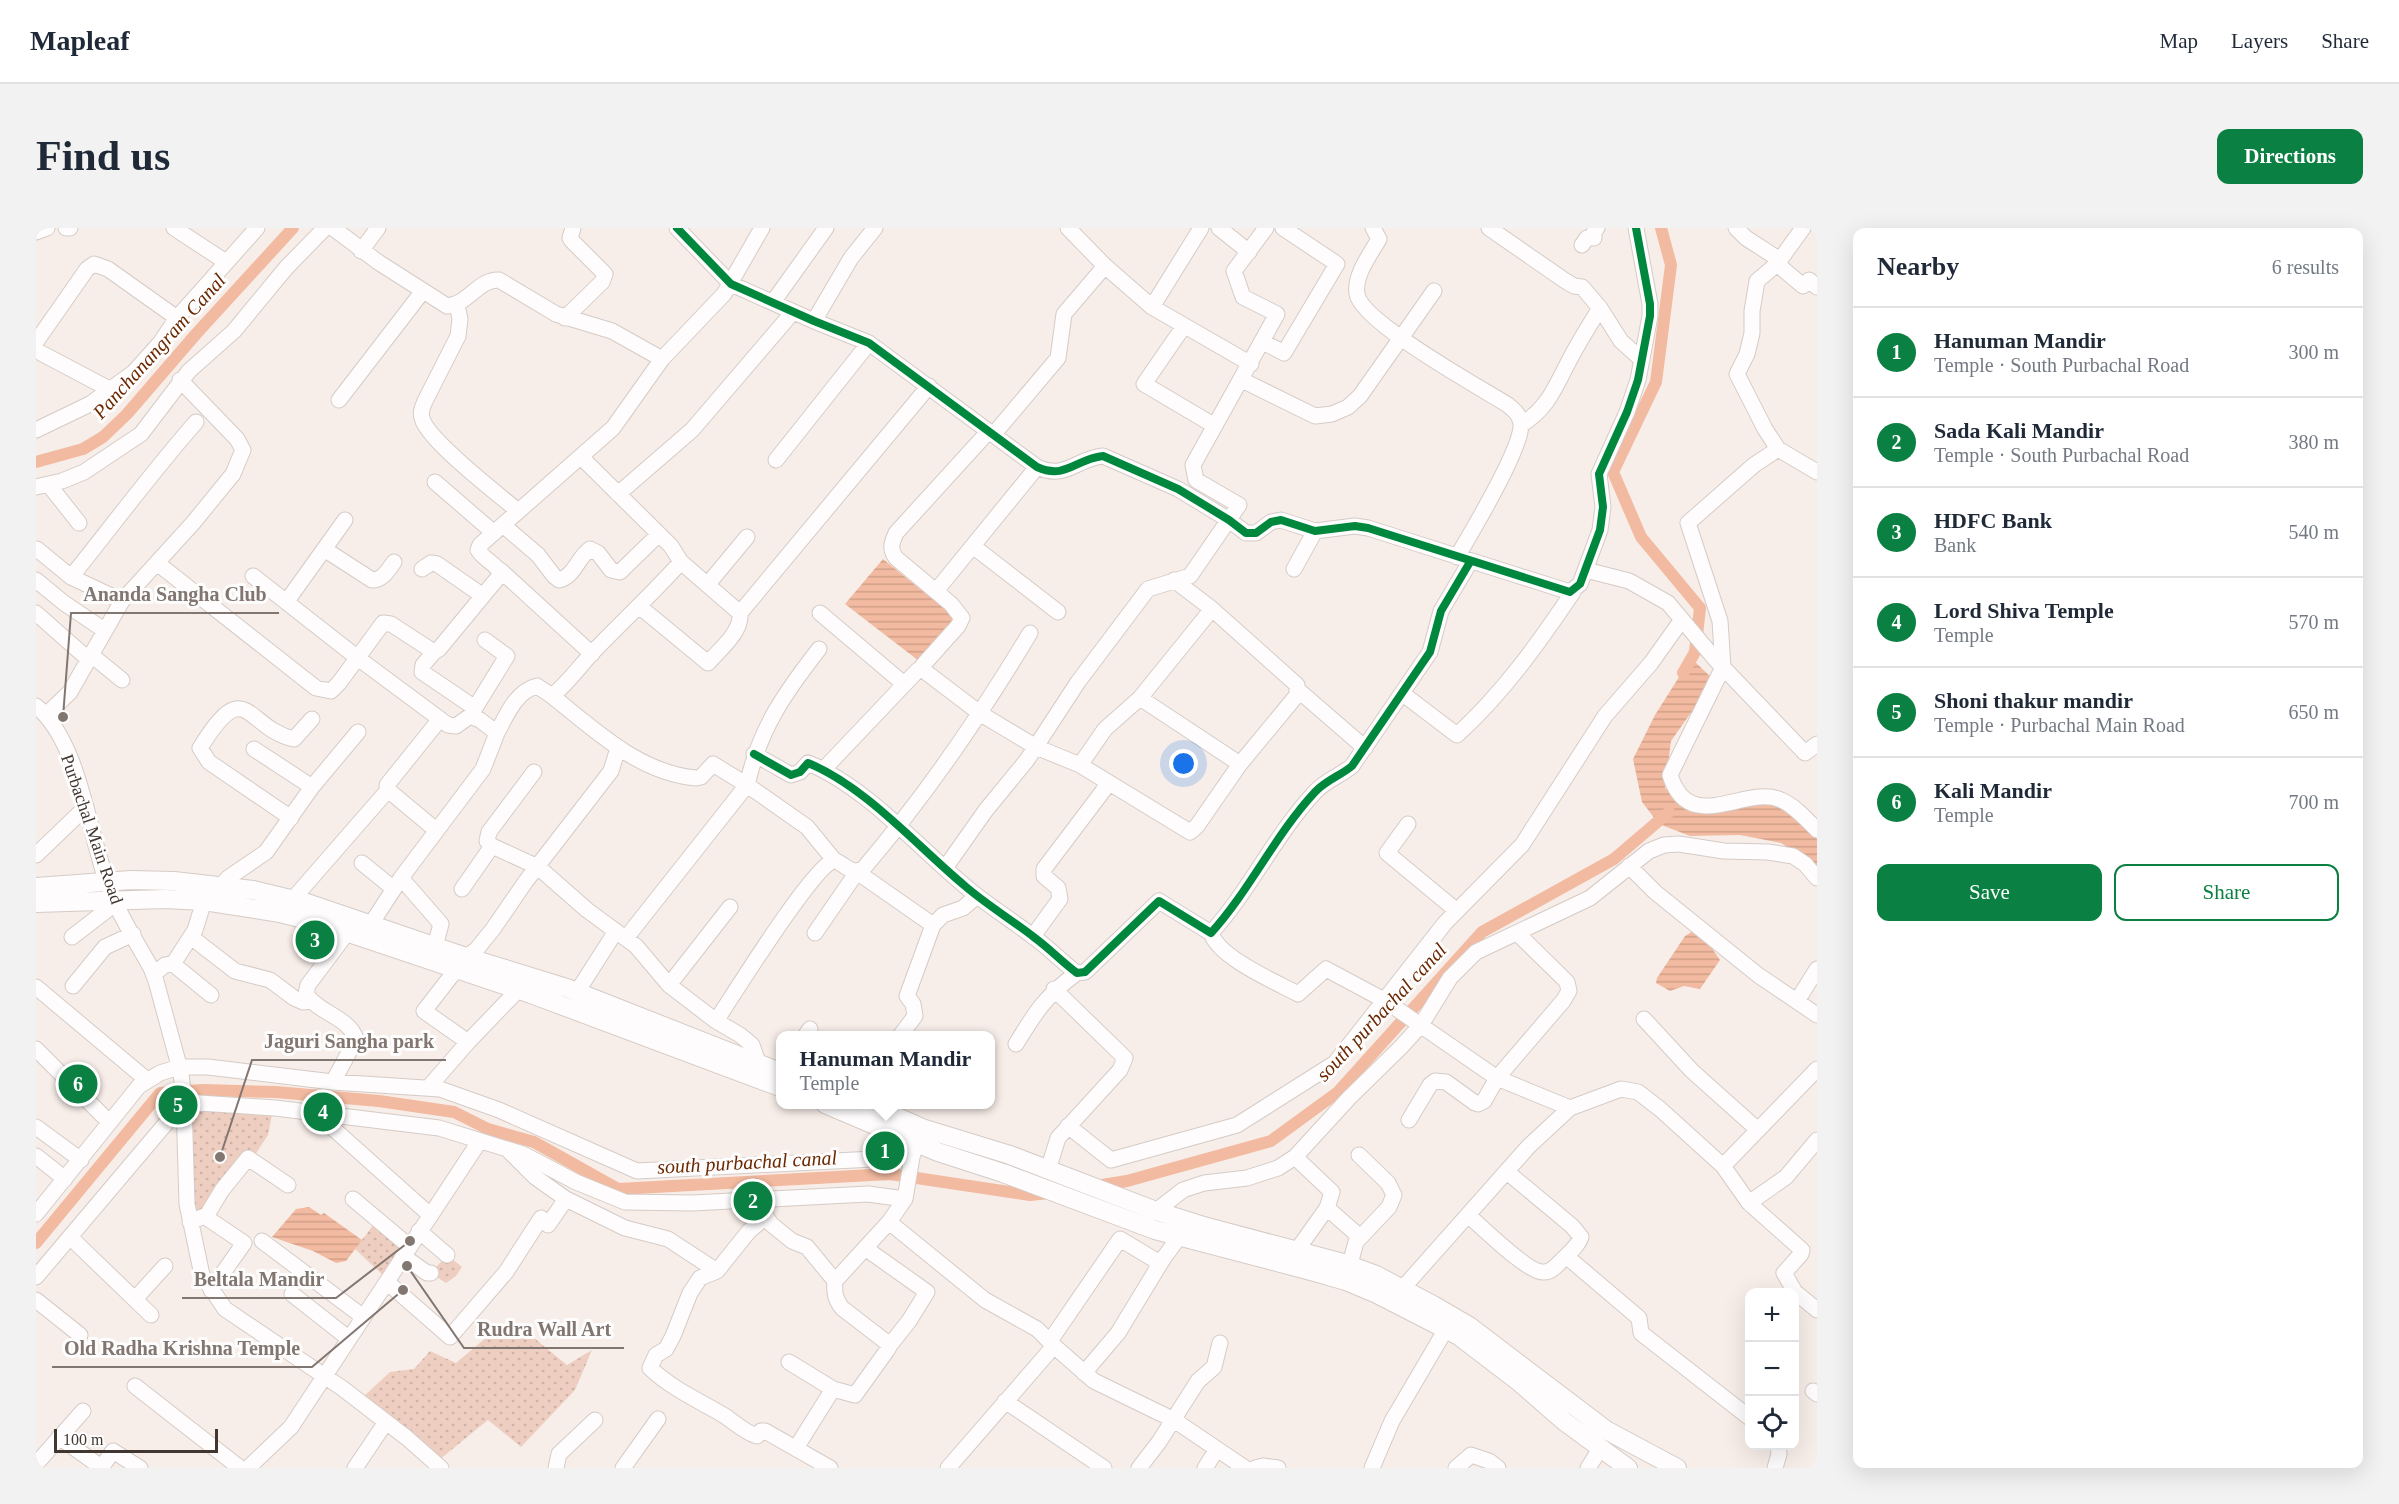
<!DOCTYPE html>
<meta charset="utf-8">
<style>
:root{--surface:#fff;--page:#f2f2f3;--text:#1f2937;--muted:#747a83;--line:#e0e1e3;--accent:#0b8043}
body{margin:0;font-family:Georgia,serif;background:var(--page);color:var(--text)}
.controls{position:absolute;right:18px;bottom:18px;display:grid;overflow:hidden;border-radius:12px;box-shadow:0 6px 24px #0002}
.controls button{width:54px;height:54px;display:grid;place-items:center;padding:0;border:0;border-bottom:2px solid var(--line);background:var(--surface);color:var(--text);font:30px sans-serif}
.scale{position:absolute;left:18px;bottom:15px;width:164px;box-sizing:border-box;padding-left:6px;border:3px solid #423631;border-top:0;font-size:16px;line-height:21px;white-space:nowrap;color:#423631;-webkit-text-stroke:4px #fdfdfd;paint-order:stroke}
.you{position:absolute;left:1148px;top:536px;width:21px;height:21px;margin:-15px;border:4px solid #fff;border-radius:50%;background:#1a73e8;box-shadow:0 0 0 9px #1a73e833}
.badge{display:grid;place-items:center;width:39px;height:39px;border-radius:50%;background:var(--accent);color:#fff;font-size:20px;font-weight:700}
.pin{position:absolute;translate:-50% -50%;border:3px solid #fff;box-shadow:0 2px 6px #0006}
.popup{position:absolute;left:740px;top:803px;width:219px;height:78px;box-sizing:border-box;display:grid;place-content:center;border-radius:12px;background:var(--surface);filter:drop-shadow(0 2px 4px #0005);font-size:20px;white-space:nowrap;color:var(--muted)}
.popup b{font-size:22px;color:var(--text)}
.popup::after{content:'';position:absolute;left:50%;top:100%;margin-left:-12px;border:12px solid transparent;border-top-color:var(--surface)}
.list{margin:0;padding:0;list-style:none}
h2{display:flex;justify-content:space-between;align-items:center;height:78px;margin:0;padding:0 24px;font-size:26px}
h2 small{font-size:20px;font-weight:400;color:var(--muted)}
.list li{display:grid;grid-template-columns:39px 1fr auto;gap:18px;align-items:center;box-sizing:border-box;height:90px;padding:0 24px;border-top:2px solid var(--line)}
.list b{display:block;font-size:22px;white-space:nowrap}
.list p{margin:0;font-size:20px;white-space:nowrap;color:var(--muted)}
.list em{font-size:20px;font-style:normal;color:var(--muted)}
.actions{display:flex;gap:12px;padding:18px 24px}
.actions a{flex:1;padding:14px 0;border:2px solid var(--accent);border-radius:12px;text-align:center;font-size:21px;color:var(--accent)}
.actions .main{background:var(--accent);color:#fff}
.icon{flex:none;width:33px;height:33px;fill:none;stroke:currentColor;stroke-width:2;stroke-linecap:round;stroke-linejoin:round}
.map{position:relative;flex:none;width:1781px;height:1240px;overflow:hidden;border-radius:12px}
header{display:flex;align-items:center;gap:36px;box-sizing:border-box;height:84px;padding:0 30px;background:var(--surface);border-bottom:2px solid var(--line)}
header strong{font-size:28px}
nav{display:flex;gap:33px;margin-inline-start:auto;font-size:21px}
.intro{display:flex;align-items:center;justify-content:space-between;box-sizing:border-box;height:144px;padding:0 36px}
h1{margin:0;font-size:42px}
.button{padding:15px 27px;border-radius:12px;background:var(--accent);color:#fff;font-size:21px;font-weight:700}
main{display:flex;gap:36px;padding:0 36px}
aside{flex:1;background:var(--surface);border-radius:12px;box-shadow:0 6px 24px #0002}
.map>svg:first-child{display:block}
</style>
<header>
<strong>Mapleaf</strong>
<nav><a>Map</a><a>Layers</a><a>Share</a></nav>
</header>
<div class="intro"><h1>Find us</h1><a class="button">Directions</a></div>
<main>
<div class="map">
<svg width="1781" height="1240" viewBox="0 0 1781 1240">
<defs>
<pattern id="green-dots" width="8" height="8" patternUnits="userSpaceOnUse" patternTransform="scale(1.5)"><rect width="8" height="8" fill="#eecec0"/><path d="M2 2h.1M6 6h.1" fill="none" stroke="#cdb2a5" stroke-width="1.8" stroke-linecap="round"/></pattern>
<pattern id="water-rules" width="6" height="5" patternUnits="userSpaceOnUse" patternTransform="scale(1.5)"><rect width="6" height="5" fill="#f2baa0"/><path d="M0 2.5h6" fill="none" stroke="#d1a08a"/></pattern>
</defs>
<rect width="100%" height="100%" fill="#f8eee9"/>
<path fill="url(#green-dots)" d="M152 876 238 877 232 907 182 983 168 992 158 993Z
M338 996 370 1019 351 1051 319 1021Z
M411 1027 426 1039 420 1048 410 1055 395 1045Z
M474 1103 498 1110 531 1137 556 1122 539 1162 485 1219 452 1192 403 1232 327 1169 354 1144 378 1141 394 1123 420 1135 452 1108Z"/>
<path fill="url(#water-rules)" d="M847 331 921 391 883 433 809 376Z
M1655 430 1678 452 1635 513 1629 560 1660 583 1746 574 1781 611V639L1745 615 1704 607 1654 608 1623 596 1606 574 1597 531 1619 487Z
M1662 700 1684 732 1664 761 1648 758 1634 763 1620 755 1621 750 1649 708Z
M273 979 285 987 288 985 326 1012 310 1033 300 1035 277 1023 236 1009 260 981Z"/>
<g fill="none" stroke-linecap="round" stroke-linejoin="round">
<path stroke="#f2baa0" stroke-width="12" d="M1625 0 1635 37 1620 154 1577 244 1605 309 1664 380 1659 424 1647 445
M0 234 47 221 67 209 91 186 160 106 257 0
M1060 958 1091 953 1235 913 1302 864 1446 704 1578 631 1633 584
M0 1015 124 865 166 862 240 864 343 873 418 884 452 901 498 914 582 961 854 946 994 967 1013 965"/>
<g stroke="#d5cbc6" stroke-width="17">
<path id="minor" d="M30 0H34
M138 0 190 34
M297 0 342 34 411 78C433 76 442 51 463 52L520 86 576 103 626 131
M641 0 695 56 778 93 833 115 1001 239C1030 252 1039 231 1067 228L1142 261 1193 292 1210 305H1220L1235 294 1245 292 1279 303 1319 298 1332 300 1534 364 1544 356 1564 302 1567 279 1563 246 1591 184 1602 152 1614 88V76L1600 0
M1032 0 1069 38 1116 79 1215 136
M1183 0 1213 24
M1337 0 1343 11C1334 27 1318 47 1321 66 1325 94 1445 160 1472 177 1479 183 1483 186 1485 195 1487 219 1435 305 1421 329
M1453 0 1528 52 1538 58 1546 59 1564 80 1585 113 1606 132
M1700 0 1710 10 1744 32
M1767 0 1741 36 1721 53 1716 83V105L1711 126 1701 146 1729 201 1742 221 1781 244
M0 4 11 0
M1546 17 1551 10H1558V4L1561 0
M325 23 342 0
M1741 36 1767 58 1773 52 1781 59
M737 74 790 0
M421 77 424 91 422 108 389 173C387 178 384 184 386 190 391 212 462 266 482 283
M1116 79 1165 0
M529 90 566 54 569 46 536 13 534 10 537 0
M778 93 815 30 839 0
M1148 98 1108 156 1179 198
M0 114 51 41 58 36 72 41 141 90
M1227 114 1248 125 1301 36 1247 0
M5 125 75 162
M1206 152 1279 188 1296 186 1312 179 1324 168 1398 63
M303 172 387 63
M1485 197C1512 180 1518 161 1533 133 1542 115 1553 98 1564 80
M0 202 54 176 98 144 124 115 141 90 221 0
M952 204 860 305C856 314 853 321 860 330L915 376 926 390 922 398 887 437V442L945 486 1000 519 1044 537 1154 604 1161 598 1204 536 1261 467V457L1176 381 1138 352
M957 207 1022 130 1028 86 1069 38
M1742 221 1718 237 1652 295 1684 393 1687 439 1634 547C1653 609 1710 556 1745 572 1759 578 1771 592 1781 602
M740 232 833 115
M399 254 458 305
M13 257 43 295
M0 259 26 253 48 244 105 206 153 143 198 103 250 40 289 0
M582 266 656 202 757 84
M467 297 502 327 518 348 523 352C538 349 542 329 554 321L562 325 575 342 584 344 623 306
M938 319 1022 384
M1 321 35 349 86 373
M288 321 336 352C347 352 352 342 358 334
M121 335 280 460 295 463 303 455 347 395 355 396 398 424 403 421 465 346C460 335 448 332 442 322L444 317 577 200 626 131 688 66 726 0
M386 341 395 335 401 336 447 368
M1258 341 1279 303
M464 342 556 426
M1550 342 1593 353 1632 375 1679 431 1769 525 1781 516
M217 348 323 431 412 497 420 498 434 488 444 492 461 505 447 541 365 650 335 696
M35 349C77 297 116 244 160 194
M0 352 28 375 68 402
M672 356 711 309
M900 363 1001 239
M251 373 309 292
M604 379 672 435C684 421 706 404 704 385L645 334
M0 385 52 431
M704 385 893 158
M784 385 868 456
M783 421C748 466 724 500 711 557L771 599 798 632
M398 424 387 437 386 444 439 480
M54 426 86 452
M1262 462 1329 520
M1367 466 1421 507C1467 465 1502 416 1537 364
M516 468C559 502 603 545 660 550L665 549 677 536 711 557 590 710
M1104 470 1204 536
M0 478C47 516 53 618 78 672 88 695 103 718 115 740L120 753 145 845 148 874 151 976 166 1047 189 1081 306 1160 371 1210 405 1240
M11 486 34 464 86 373 157 295 197 246 207 222 201 211 144 152
M434 488 471 428 449 412
M461 505C470 488 480 463 501 458L516 468C532 455 543 439 557 424 586 394 617 365 645 334L635 318 545 229
M218 521 276 559
M718 526 755 547 764 544 772 535C829 558 882 619 929 658 951 677 976 692 999 710 1014 721 1026 734 1041 745L1049 744 1123 673 1175 705C1214 662 1239 607 1279 564 1290 552 1304 548 1316 538L1394 424 1405 383 1434 334
M1044 537 1069 501 1104 470 1176 381
M788 541 882 442
M498 544 453 604 451 613 456 618 502 639 551 682 600 718 633 757 680 793 704 807 716 817 723 837
M255 590 173 534 164 520C211 444 209 500 258 511L276 491
M1372 596 1351 625 1421 683
M400 602 352 562 351 557 404 491
M0 627 50 579
M326 635 358 661
M1593 638 1619 664 1722 747 1781 787
M909 640 950 582 991 532 1042 454 1112 361 1154 348 1203 277 1160 252 1157 237 1241 86 1207 69 1198 43 1230 0
M365 650 405 696 399 718
M426 661 456 618
M184 666 185 658 192 650 230 624 276 559 322 504
M257 671 352 562
M779 705 821 644 897 697
M1175 705C1183 730 1240 754 1262 766L1290 741 1348 772 1461 850 1534 880 1585 861 1602 864 1624 881 1687 938 1713 975 1750 949 1781 912
M997 708 1024 671 1022 660 1008 648V641L1073 555
M36 709 80 675
M155 709 199 743 234 752 258 770 267 774 274 773
M137 736 159 702 168 673
M118 746 129 737 137 736 175 767
M633 757 694 679
M37 758 69 719 97 706
M0 759 111 852
M541 764 580 703
M1761 773 1781 741
M1608 791 1656 843 1722 902
M680 793C698 766 775 641 798 632 809 636 814 647 827 641 891 566 943 490 994 405
M769 808 774 801
M864 808 879 788 877 776 871 768 897 697 907 687 927 680 941 668
M432 814 482 762
M980 816C999 785 1010 767 1041 745
M0 821 73 894
M297 854 320 811C313 789 282 785 270 766L272 757 311 705
M392 860 432 814 388 783 430 729 440 722 457 701 490 653 575 543 582 520
M282 887 394 987
M1373 892 1394 857 1399 853 1410 854 1439 875 1442 876 1448 873 1461 850 1527 773 1533 763 1531 754 1481 705
M1032 898 1075 932 1201 897 1299 835 1409 695 1486 617 1569 488 1615 435 1645 393
M0 899 45 932
M473 923 499 949 530 971
M0 928 29 951
M1259 929 1296 964 1291 980 1261 1022
M1687 938 1781 841
M1012 942 1022 910 1084 842 1089 830 1018 761
M317 971 373 1018
M1713 975 1766 1022 1765 1026 1748 1045 1759 1064 1781 1082
M1291 980 1324 1009
M725 981 735 996 756 1013 771 1019 799 1053
M1120 983 1147 962 1168 955 1211 950 1242 940 1259 929 1313 870 1365 819 1385 797 1414 750 1440 724 1554 670 1613 623 1628 617 1643 616 1688 623 1732 624 1757 628 1769 636 1781 650
M0 986 103 858 124 845 143 839H172L297 854 404 861 463 882 601 943 876 929
M168 988 208 1015 175 1062
M1433 988C1446 999 1493 1046 1508 1044 1516 1044 1522 1036 1527 1031 1534 1024 1542 1018 1545 1009L1536 998 1471 944
M154 994 171 987 186 962 212 930 252 957
M853 994 949 1072 1001 1101 1018 1118 912 1240
M383 1003 411 1027
M34 1009 115 1087
M226 1013 326 1088
M829 1020 891 1064 873 1093 854 1117
M367 1028 391 1045H395
M1530 1028 1603 1090 1605 1105 1714 1190
M681 1043 664 1050 654 1065 637 1108 630 1121 620 1127 614 1140C636 1161 664 1173 689 1188 699 1195 710 1205 721 1208L725 1203H729L794 1240
M1311 1047 1320 1014 1353 979 1358 967 1352 955 1323 927
M0 1049 148 874 239 880 403 900 487 926 540 954 589 974 656 975 832 966 869 971 876 929 881 915
M351 1054 414 1109 470 1044 505 990 512 997 530 971 589 1000 632 1011 681 1043 713 1003 730 989
M1366 1061 1493 918 1534 880
M256 1066 312 1110
M99 1071 129 1038
M0 1072 44 1107
M1014 1113 1084 1011 1124 1035
M1018 1118 1058 1153 1138 1192 1209 1240
M753 1134 797 1161
M1048 1145 1082 1105 1127 1031 1143 1009
M99 1158 204 1240
M1777 1163 1781 1166
M969 1173 1068 1240
M23 1209 65 1239
M760 1220 797 1161 819 1167 852 1121 854 1117 806 1080C799 1071 798 1064 799 1053L853 994 869 971
M0 1236 47 1183
M65 1240 77 1223 104 1240
M212 1240 255 1199 443 914
M319 1240 350 1194
M520 1240 523 1226 559 1192
M587 1240 622 1191
M1103 1240 1123 1214 1162 1153 1178 1139 1184 1115
M1169 1240 1181 1221
M1219 1240 1227 1238 1242 1240
M1336 1240 1356 1193 1410 1101
M1420 1240 1435 1227 1453 1233 1462 1240
M1552 1240 1564 1221
M1739 1240 1743 1226 1742 1218"/>
</g>
<g stroke="#d5cbc6" stroke-width="20">
<path id="major" d="M0 659 95 652 138 653 217 662 271 675 430 729 531 760 744 844
M0 675 129 671 168 673 244 685 283 695 495 766 744 859
M789 876 902 924 967 945 1119 1002 1275 1043 1310 1053 1341 1066 1423 1108 1482 1153 1529 1194 1592 1240
M832 876 886 900 974 927 1120 983 1171 999 1307 1035 1340 1047 1397 1077 1433 1098 1570 1202 1641 1240"/>
</g>
<use href="#minor" stroke="#fefcfc" stroke-width="15"/>
<use href="#major" stroke="#fefcfc" stroke-width="18"/>
<g stroke="#fdfdfd" stroke-width="11">
<path id="cycleway" d="M641 0 695 56 778 93 833 115 1001 239C1030 252 1039 231 1067 228L1142 261 1193 292 1210 305H1220L1235 294 1245 292 1279 303 1319 298 1332 300 1534 364 1544 356 1564 302 1567 279 1563 246 1591 184 1602 152 1614 88V76L1600 0
M718 526 755 547 764 544 772 535C829 558 882 619 929 658 951 677 976 692 999 710 1014 721 1026 734 1041 745L1049 744 1123 673 1175 705C1214 662 1239 607 1279 564 1290 552 1304 548 1316 538L1394 424 1405 383 1434 334"/>
</g>
<use href="#cycleway" stroke="#00873e" stroke-width="8"/>
</g>
<g text-anchor="middle" stroke-width="6" stroke-linejoin="round" paint-order="stroke">
<g font-size="18" fill="#423631" stroke="#fdfdfd">
<text transform="translate(56 601) rotate(71)" y="6">Purbachal Main Road</text>
</g>
<g font-size="20" font-style="italic" fill="#6b2800" stroke="#fdfdfd">
<text transform="translate(123 118) rotate(-48)" y="7">Panchanangram Canal</text>
<text transform="translate(1345 784) rotate(-47)" y="7">south purbachal canal</text>
<text transform="translate(711 934) rotate(-3)" y="7">south purbachal canal</text>
</g>
</g>
<path fill="none" stroke="#827671" stroke-width="2" d="M27 489L35 385H243M184 929L216 832H410M374 1013L300 1070H146M371 1038L428 1120H588M367 1062L276 1139H16"/>
<g fill="#827671" stroke="#fdfdfd" stroke-width="2">
<circle cx="27" cy="489" r="6"/>
<circle cx="184" cy="929" r="6"/>
<circle cx="374" cy="1013" r="6"/>
<circle cx="371" cy="1038" r="6"/>
<circle cx="367" cy="1062" r="6"/>
</g>
<g font-size="20" text-anchor="middle" font-weight="bold" fill="#827671" stroke="#fdfdfd" stroke-width="6" stroke-linejoin="round" paint-order="stroke">
<text x="139" y="373">Ananda Sangha Club</text>
<text x="313" y="820">Jaguri Sangha park</text>
<text x="223" y="1058">Beltala Mandir</text>
<text x="508" y="1108">Rudra Wall Art</text>
<text x="146" y="1127">Old Radha Krishna Temple</text>
</g>
</svg>
<div class="controls">
<button>+</button>
<button>−</button>
<button><svg class="icon" aria-label="locate" viewBox="0 0 24 24"><circle cx="12" cy="12" r="6"/><path d="M12 2v4M12 18v4M2 12h4M18 12h4"/></svg></button>
</div>
<div class="scale">100 m</div>
<div class="you"></div>
<div class="pin badge" style="left:849px;top:923px">1</div>
<div class="popup"><b>Hanuman Mandir</b>Temple</div>
<div class="pin badge" style="left:717px;top:973px">2</div>
<div class="pin badge" style="left:279px;top:712px">3</div>
<div class="pin badge" style="left:287px;top:884px">4</div>
<div class="pin badge" style="left:142px;top:877px">5</div>
<div class="pin badge" style="left:42px;top:856px">6</div>
</div>
<aside>
<h2>Nearby<small>6 results</small></h2>
<ul class="list">
<li><span class="badge">1</span><div><b>Hanuman Mandir</b><p>Temple · South Purbachal Road</p></div><em>300 m</em></li>
<li><span class="badge">2</span><div><b>Sada Kali Mandir</b><p>Temple · South Purbachal Road</p></div><em>380 m</em></li>
<li><span class="badge">3</span><div><b>HDFC Bank</b><p>Bank</p></div><em>540 m</em></li>
<li><span class="badge">4</span><div><b>Lord Shiva Temple</b><p>Temple</p></div><em>570 m</em></li>
<li><span class="badge">5</span><div><b>Shoni thakur mandir</b><p>Temple · Purbachal Main Road</p></div><em>650 m</em></li>
<li><span class="badge">6</span><div><b>Kali Mandir</b><p>Temple</p></div><em>700 m</em></li>
</ul>
<div class="actions"><a class="main">Save</a><a>Share</a></div>
</aside>
</main>
